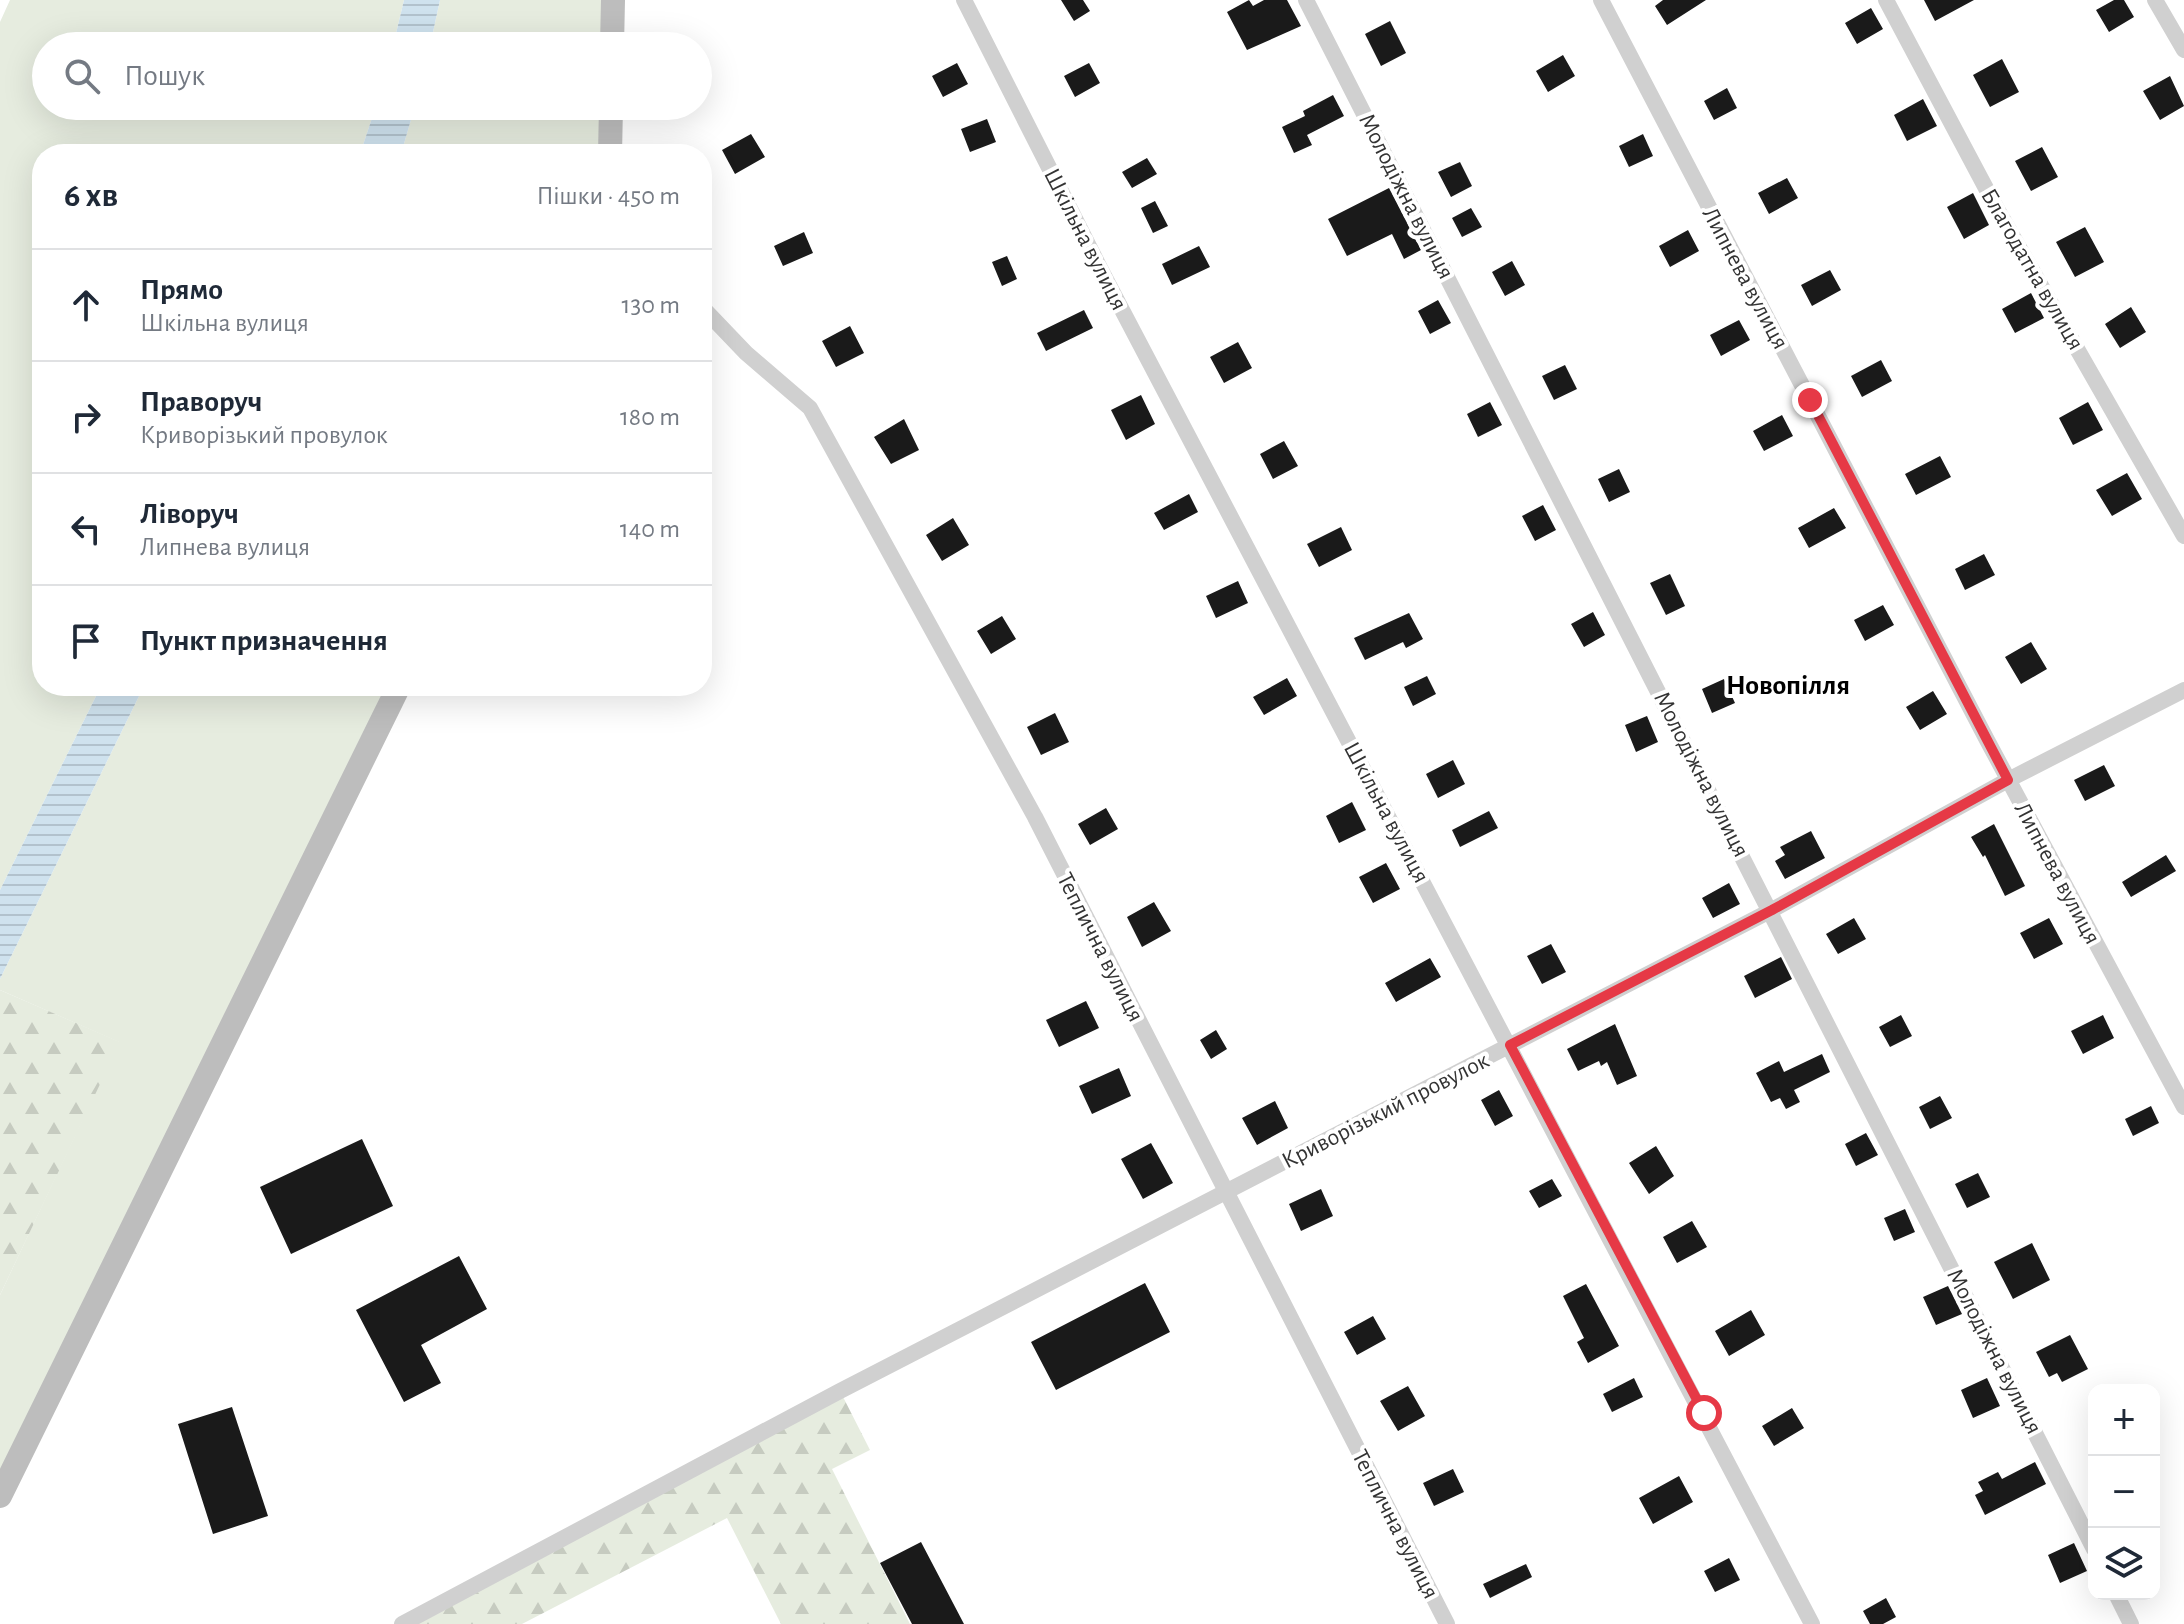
<!DOCTYPE html>
<html lang="uk">
<meta charset="utf-8">
<style>
:root{--surface:#fff;--page:#f6f6f7;--text:#1f2937;--muted:#747a83;--line:#e0e1e3}
body{margin:0;font-family:"Alegreya Sans",sans-serif;background:var(--page);color:var(--text)}
.controls{position:absolute;right:24px;bottom:24px;display:grid;overflow:hidden;border-radius:16px;box-shadow:0 8px 32px #0002}
.controls button{width:72px;height:72px;display:grid;place-items:center;padding:0;border:0;border-bottom:2px solid var(--line);background:var(--surface);color:var(--text);font:40px sans-serif}
.stop{position:absolute;width:24px;height:24px;margin:-18px;border:6px solid #e63946;border-radius:50%;background:#fff}
.stop.end{background:#e63946;border-color:#fff;box-shadow:0 2px 8px #0008}
.list{margin:0;padding:0;list-style:none}
h2{display:flex;justify-content:space-between;align-items:center;height:104px;margin:0;padding:0 32px;font-size:34px}
h2 small{font-size:26px;font-weight:400;color:var(--muted)}
.list li{display:grid;grid-template-columns:52px 1fr auto;gap:24px;align-items:center;box-sizing:border-box;height:112px;padding:0 32px;border-top:2px solid var(--line)}
.list b{display:block;font-size:30px;white-space:nowrap}
.list p{margin:0;font-size:26px;white-space:nowrap;color:var(--muted)}
.list em{font-size:26px;font-style:normal;color:var(--muted)}
.icon{flex:none;width:44px;height:44px;fill:none;stroke:currentColor;stroke-width:2;stroke-linecap:round;stroke-linejoin:round}
.map{position:relative;flex:none;width:2184px;height:1624px;overflow:hidden}
.search{position:absolute;background:var(--surface);box-shadow:0 8px 32px #0002;left:32px;top:32px;width:680px;height:88px;display:flex;align-items:center;gap:20px;box-sizing:border-box;padding:0 28px;border-radius:44px;color:var(--muted);font-size:30px}
.panel{position:absolute;background:var(--surface);box-shadow:0 8px 32px #0002;left:32px;top:144px;width:680px;height:552px;border-radius:32px}
.map>svg:first-child{display:block}
</style>
<div class="map">
<svg width="2184" height="1624" viewBox="0 0 2184 1624">
<defs>
<pattern id="forest-firs" width="22" height="20" patternUnits="userSpaceOnUse" patternTransform="scale(2)"><rect width="22" height="20" fill="#e6ecdf"/><path d="M5 1l3.5 6h-7zM16 11l3.5 6h-7z" fill="#c6cbc0"/></pattern>
<pattern id="water-rules" width="6" height="5" patternUnits="userSpaceOnUse" patternTransform="scale(2)"><rect width="6" height="5" fill="#cfe2ee"/><path d="M0 2.5h6" fill="none" stroke="#b2c2cd"/></pattern>
</defs>
<rect width="100%" height="100%" fill="#fff"/>
<path fill="#e6ecdf" d="M10 0H404L393 46H46V106H376L360 154H42V686H101L0 890V22Z
M440 0H613L612 46H430Z
M415 106H611L610 154H401Z
M144 686H399L0 1496V1295L119 1042 0 990V979Z"/>
<path fill="url(#forest-firs)" d="M0 990 120 1042 0 1295Z
M840 1391 870 1450 832 1469 910 1624H781L727 1518 522 1624H402Z"/>
<path fill="url(#water-rules)" d="M404 0H440L430 46H393Z
M376 106H415L401 154H360Z
M101 686H144L0 979V890Z"/>
<path fill="#1a1a1a" d="M1061 0H1083L1090 11 1074 21Z
M1249 0 1253 6 1264 0H1287L1301 26 1247 50 1227 12Z
M1663 0H1706L1667 25 1655 6Z
M1924 0H1974L1935 21Z
M2114 0H2124L2134 17 2109 32 2096 10Z
M1871 8 1883 29 1857 44 1845 23Z
M1390 21 1406 53 1381 66 1365 34Z
M1563 55 1575 76 1548 92 1536 71Z
M2002 59 2019 92 1990 107 1973 75Z
M957 63 968 84 943 97 932 76Z
M1089 63 1100 83 1075 97 1064 76Z
M2170 76 2184 106 2160 120 2143 91Z
M1727 88 1737 108 1714 120 1704 101Z
M1333 95 1344 116 1307 135 1312 145 1294 153 1282 127 1305 116 1303 111Z
M1923 99 1937 126 1907 141 1894 115Z
M987 119 996 142 970 152 961 129Z
M751 134 765 157 735 174 722 150Z
M1643 134 1653 156 1629 167 1619 146Z
M2042 147 2058 177 2031 191 2015 161Z
M1147 158 1157 174 1132 188 1122 172Z
M1460 162 1472 186 1451 197 1438 172Z
M1787 178 1798 198 1769 214 1758 193Z
M1389 188 1421 250 1404 259 1392 234 1347 256 1328 219Z
M1973 193 1989 225 1964 239 1947 207Z
M1155 201 1168 226 1153 233 1141 208Z
M1471 208 1482 227 1462 237 1452 218Z
M2085 227 2104 262 2075 277 2056 242Z
M1688 230 1699 251 1670 267 1659 246Z
M804 232 813 253 783 266 774 246Z
M1199 246 1210 267 1172 285 1162 264Z
M1007 256 1017 279 1002 286 992 262Z
M1512 261 1525 285 1505 296 1492 272Z
M1830 270 1841 290 1812 306 1801 285Z
M2031 293 2044 318 2015 333 2002 309Z
M1438 300 1451 323 1430 334 1418 311Z
M2131 307 2146 332 2120 348 2105 324Z
M1084 310 1093 328 1046 351 1037 333Z
M1739 320 1750 340 1721 356 1710 335Z
M850 326 864 353 836 367 822 341Z
M1238 342 1252 368 1224 383 1210 357Z
M1881 360 1892 381 1862 397 1851 376Z
M1565 365 1577 389 1554 400 1542 376Z
M1141 395 1155 424 1126 440 1111 410Z
M1490 402 1502 425 1478 437 1467 414Z
M2088 402 2103 430 2073 445 2059 418Z
M1782 415 1793 436 1764 451 1753 431Z
M904 419 919 450 891 464 874 437Z
M1284 441 1298 466 1273 479 1260 454Z
M1940 456 1951 477 1916 495 1905 474Z
M1619 469 1630 492 1609 502 1598 479Z
M2127 473 2142 499 2112 516 2096 490Z
M1189 494 1198 512 1164 530 1154 513Z
M1543 505 1556 530 1535 541 1522 516Z
M1834 508 1846 528 1809 548 1798 528Z
M953 518 969 545 942 561 926 535Z
M1341 527 1352 550 1319 567 1307 544Z
M1984 554 1995 575 1965 590 1955 569Z
M1670 574 1685 606 1666 615 1650 583Z
M1238 581 1248 603 1216 618 1206 596Z
M1883 605 1894 625 1865 641 1854 620Z
M1593 612 1605 635 1584 647 1571 624Z
M1409 613 1423 639 1406 648 1403 642 1365 660 1354 638Z
M1002 616 1016 639 991 654 977 631Z
M2031 642 2047 669 2021 684 2005 657Z
M1427 676 1436 694 1413 706 1404 687Z
M1287 678 1297 696 1264 715 1253 697Z
M1724 679 1735 703 1712 713 1702 689Z
M1933 691 1947 714 1920 730 1906 707Z
M1055 713 1069 742 1041 755 1027 727Z
M1647 716 1658 742 1636 752 1625 725Z
M1453 760 1465 784 1438 798 1426 774Z
M2104 765 2115 786 2085 801 2074 780Z
M1352 802 1366 830 1339 843 1326 816Z
M1106 808 1118 829 1090 845 1078 824Z
M1489 811 1498 828 1460 847 1452 830Z
M1994 824 2025 886 2005 896 1985 855 1983 857 1971 837Z
M1811 831 1825 858 1785 879 1775 861 1785 855 1780 847Z
M2166 855 2176 871 2131 897 2122 882Z
M1386 863 1400 889 1373 903 1359 877Z
M1729 883 1740 904 1713 918 1702 898Z
M1154 902 1171 931 1142 947 1127 917Z
M1854 918 1866 939 1838 954 1826 934Z
M2049 918 2063 944 2034 959 2020 933Z
M1551 944 1566 972 1542 984 1527 956Z
M1781 957 1792 979 1755 998 1744 976Z
M1430 958 1441 977 1396 1002 1385 983Z
M1086 1001 1099 1028 1059 1047 1046 1020Z
M1901 1015 1912 1036 1890 1047 1879 1027Z
M2103 1015 2114 1038 2083 1054 2071 1031Z
M1615 1024 1637 1076 1617 1085 1607 1062 1601 1066 1599 1061 1578 1071 1567 1049Z
M1216 1030 1227 1049 1211 1059 1200 1040Z
M1822 1054 1830 1072 1794 1090 1800 1102 1786 1109 1780 1098 1771 1102 1756 1073 1779 1061 1784 1072Z
M1119 1068 1131 1096 1092 1114 1079 1086Z
M1499 1090 1513 1116 1495 1126 1481 1100Z
M1940 1096 1952 1118 1930 1129 1919 1107Z
M1275 1101 1288 1128 1257 1145 1242 1118Z
M2151 1106 2159 1123 2133 1136 2125 1119Z
M1866 1133 1878 1155 1856 1166 1845 1144Z
M362 1139 393 1206 291 1254 260 1187Z
M1151 1143 1173 1183 1143 1199 1121 1159Z
M1656 1146 1674 1176 1649 1194 1629 1163Z
M1978 1173 1990 1197 1967 1208 1955 1184Z
M1552 1179 1562 1196 1539 1208 1529 1191Z
M1321 1189 1333 1216 1301 1231 1289 1204Z
M1905 1209 1915 1232 1894 1241 1884 1218Z
M1692 1221 1707 1247 1677 1263 1663 1237Z
M2032 1243 2050 1280 2013 1299 1994 1262Z
M459 1256 487 1309 421 1345 441 1383 404 1402 356 1310Z
M1145 1283 1170 1332 1056 1390 1031 1342Z
M1586 1284 1619 1346 1588 1363 1577 1342 1584 1338 1563 1296Z
M1948 1286 1962 1314 1936 1325 1923 1297Z
M1751 1310 1765 1335 1729 1356 1715 1331Z
M1373 1316 1386 1339 1357 1355 1344 1332Z
M2070 1335 2088 1369 2062 1382 2057 1373 2049 1377 2036 1352Z
M1634 1378 1643 1397 1612 1412 1603 1394Z
M1987 1378 2000 1406 1973 1418 1961 1390Z
M1408 1386 1425 1416 1398 1431 1380 1401Z
M232 1407 268 1516 213 1534 178 1424Z
M1792 1408 1804 1428 1774 1446 1762 1426Z
M2035 1462 2046 1484 1985 1515 1975 1495 1983 1491 1978 1482 1998 1472 2002 1479Z
M1453 1469 1464 1492 1434 1506 1423 1483Z
M1679 1476 1693 1502 1653 1524 1639 1498Z
M921 1542 964 1624H912L880 1563Z
M2074 1543 2087 1571 2060 1583 2048 1555Z
M1729 1558 1740 1580 1715 1592 1704 1571Z
M1526 1564 1532 1577 1490 1598 1483 1584Z
M1886 1598 1896 1617 1883 1624H1870L1863 1611Z"/>
<g fill="none" stroke-linecap="round" stroke-linejoin="round">
<path stroke="#d0d0d0" stroke-width="16" d="M964 0 1100 268 1812 1624
M1306 0 2094 1549
M1601 0 1987 740 2184 1107
M1886 0 1997 209 2184 536
M2155 0 2184 50
M702 307 746 353 810 408 1035 817 1447 1624
M2116 1594 2131 1624
M402 1624 840 1391 1772 910 2008 780 2184 690"/>
<path stroke="#bdbdbd" stroke-width="24" d="M612 46 613 0
M610 154 611 106
M0 1496 399 686"/>
</g>
<g fill="none" stroke-linecap="round" stroke-linejoin="round">
<path stroke="#e63946" stroke-width="10" d="M1704 1413 1510 1045 1772 910 2008 780 1810 400"/>
</g>
<g text-anchor="middle" stroke-width="8" stroke-linejoin="round" paint-order="stroke">
<g font-size="24" fill="#333" stroke="#fff">
<text transform="translate(1407 196) rotate(63)" y="8">Молодіжна вулиця</text>
<text transform="translate(1086 239) rotate(63)" y="8">Шкільна вулиця</text>
<text transform="translate(2033 269) rotate(60)" y="8">Благодатна вулиця</text>
<text transform="translate(1746 278) rotate(62)" y="8">Липнева вулиця</text>
<text transform="translate(1702 774) rotate(63)" y="8">Молодіжна вулиця</text>
<text transform="translate(1387 812) rotate(62)" y="8">Шкільна вулиця</text>
<text transform="translate(2058 873) rotate(62)" y="8">Липнева вулиця</text>
<text transform="translate(1101 947) rotate(63)" y="8">Теплична вулиця</text>
<text transform="translate(1385 1110) rotate(-27)" y="8">Криворізький провулок</text>
<text transform="translate(1995 1351) rotate(63)" y="8">Молодіжна вулиця</text>
<text transform="translate(1396 1524) rotate(63)" y="8">Теплична вулиця</text>
</g>
<g font-size="28" font-weight="bold" fill="#000" stroke="#fff">
<text x="1788" y="694">Новопілля</text>
</g>
</g>
</svg>
<div class="controls">
<button>+</button>
<button>−</button>
<button><svg class="icon" aria-label="layers" viewBox="0 0 24 24"><path d="M12 4l9 5-9 5-9-5zM3 14l9 5 9-5"/></svg></button>
</div>
<div class="stop" style="left:1704px;top:1413px"></div>
<div class="stop end" style="left:1810px;top:400px"></div>
<div class="search"><svg class="icon" aria-label="search" viewBox="0 0 24 24"><circle cx="10" cy="10" r="6"/><path d="M15 15l6 6"/></svg>Пошук</div>
<section class="panel">
<h2>6 хв<small>Пішки · 450 m</small></h2>
<ul class="list">
<li><svg class="icon" aria-label="ahead" viewBox="0 0 24 24"><path d="M12 20V5M6 11l6-6 6 6"/></svg><div><b>Прямо</b><p>Шкільна вулиця</p></div><em>130 m</em></li>
<li><svg class="icon" aria-label="right" viewBox="0 0 24 24"><path d="M7 20v-9h11M14 6l5 5-5 5"/></svg><div><b>Праворуч</b><p>Криворізький провулок</p></div><em>180 m</em></li>
<li><svg class="icon" aria-label="left" viewBox="0 0 24 24"><path d="M17 20v-9H6M10 6l-5 5 5 5"/></svg><div><b>Ліворуч</b><p>Липнева вулиця</p></div><em>140 m</em></li>
<li><svg class="icon" aria-label="arrive" viewBox="0 0 24 24"><path d="M6 21V4h12l-3 4 3 4H6"/></svg><div><b>Пункт призначення</b></div></li>
</ul>
</section>
</div>
